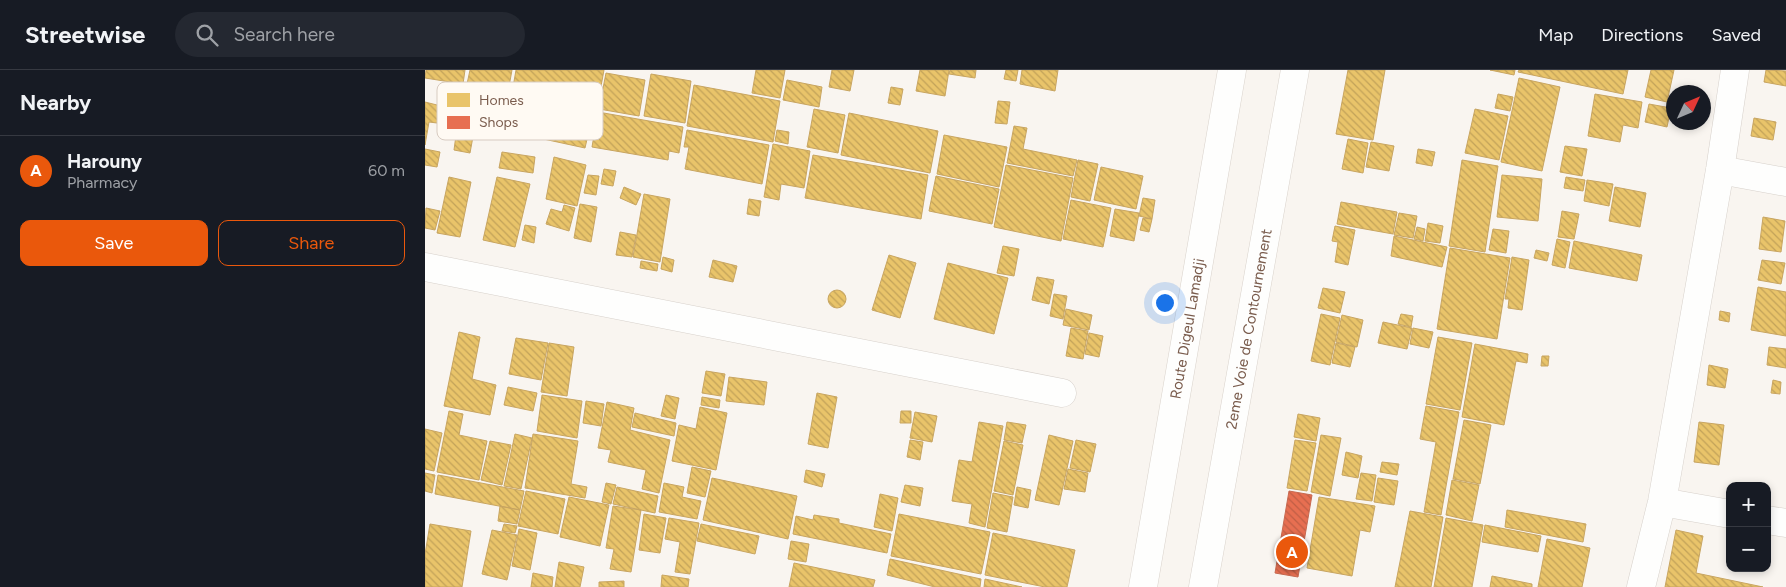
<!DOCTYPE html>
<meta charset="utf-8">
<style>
:root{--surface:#171b24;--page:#242831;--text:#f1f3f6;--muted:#9ea1a6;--line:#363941;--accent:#ea580c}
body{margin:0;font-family:Figtree,sans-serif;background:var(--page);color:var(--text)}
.controls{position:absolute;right:15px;bottom:15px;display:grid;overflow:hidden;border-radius:10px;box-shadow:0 2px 8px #0003}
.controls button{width:45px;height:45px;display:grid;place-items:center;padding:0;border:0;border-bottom:1px solid var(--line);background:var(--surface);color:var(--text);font:25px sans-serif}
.compass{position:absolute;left:1241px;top:15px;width:45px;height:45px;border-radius:50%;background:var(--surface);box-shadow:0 2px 8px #0003;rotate:46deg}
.you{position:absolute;left:739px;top:232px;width:18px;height:18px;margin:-12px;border:4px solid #fff;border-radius:50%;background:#1a73e8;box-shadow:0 0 0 8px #1a73e833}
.badge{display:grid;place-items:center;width:32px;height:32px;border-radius:50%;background:var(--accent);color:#fff;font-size:16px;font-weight:700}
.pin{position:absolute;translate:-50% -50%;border:2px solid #fff;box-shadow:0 1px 5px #0006}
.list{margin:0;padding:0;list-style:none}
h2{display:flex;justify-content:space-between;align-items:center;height:65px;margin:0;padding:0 20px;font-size:21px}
h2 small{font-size:16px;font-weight:400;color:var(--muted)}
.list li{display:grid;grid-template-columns:32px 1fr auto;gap:15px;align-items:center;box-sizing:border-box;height:70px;padding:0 20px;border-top:1px solid var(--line)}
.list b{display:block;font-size:19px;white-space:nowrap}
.list p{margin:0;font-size:16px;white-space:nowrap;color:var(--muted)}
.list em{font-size:16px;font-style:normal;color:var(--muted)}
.actions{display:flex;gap:10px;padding:15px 20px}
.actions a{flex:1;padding:11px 0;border:1px solid var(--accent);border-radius:10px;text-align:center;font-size:18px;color:var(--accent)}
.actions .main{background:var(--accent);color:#fff}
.icon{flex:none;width:28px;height:28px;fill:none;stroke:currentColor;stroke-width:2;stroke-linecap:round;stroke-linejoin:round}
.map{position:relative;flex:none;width:1361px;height:517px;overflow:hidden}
header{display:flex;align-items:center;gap:30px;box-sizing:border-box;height:70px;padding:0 25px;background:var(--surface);border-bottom:1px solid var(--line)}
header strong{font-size:24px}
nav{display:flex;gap:28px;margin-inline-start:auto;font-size:18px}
.search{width:350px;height:45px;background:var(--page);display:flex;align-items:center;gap:12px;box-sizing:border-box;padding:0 18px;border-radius:28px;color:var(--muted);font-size:19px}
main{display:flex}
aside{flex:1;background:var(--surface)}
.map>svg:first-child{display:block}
</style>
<header>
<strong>Streetwise</strong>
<div class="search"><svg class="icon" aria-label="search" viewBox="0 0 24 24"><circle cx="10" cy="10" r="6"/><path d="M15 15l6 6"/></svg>Search here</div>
<nav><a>Map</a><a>Directions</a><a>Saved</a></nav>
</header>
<main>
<aside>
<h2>Nearby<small></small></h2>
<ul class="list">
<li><span class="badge">A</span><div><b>Harouny</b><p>Pharmacy</p></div><em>60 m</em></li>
</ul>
<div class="actions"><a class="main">Save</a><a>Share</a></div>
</aside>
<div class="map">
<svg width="1361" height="517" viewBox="0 0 1361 517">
<defs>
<pattern id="homes-back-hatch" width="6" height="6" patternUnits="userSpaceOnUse" patternTransform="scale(1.25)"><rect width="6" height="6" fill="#e9c46a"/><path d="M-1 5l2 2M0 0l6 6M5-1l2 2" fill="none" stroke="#c2a259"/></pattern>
<pattern id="shops-back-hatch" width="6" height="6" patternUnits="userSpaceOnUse" patternTransform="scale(1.25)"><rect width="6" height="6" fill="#e76f51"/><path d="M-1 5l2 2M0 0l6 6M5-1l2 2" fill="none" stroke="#c05e45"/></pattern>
</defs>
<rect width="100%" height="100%" fill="#f9f5f0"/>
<path fill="url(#homes-back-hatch)" stroke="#c8a561" d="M1 0H40L38 14 0 8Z
M45 0H87L83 22 42 14Z
M91 0H179L172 38 87 23Z
M331 0H360L355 28 327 23Z
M407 0H429L425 21 404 17Z
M495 0H524L520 26 491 21Z
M525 0H551L550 8 524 4Z
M581 0H593L591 11 579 9Z
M597 0H633L630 21 595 14Z
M923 0H960L948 70 911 64Z
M1065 0H1090L1089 5Z
M1094 0H1203L1198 24 1093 2Z
M1226 0H1249L1242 32 1220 27Z
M1341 0 1361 1V16L1339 12Z
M181 3 220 10 214 46 174 39Z
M226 4 266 11 260 53 219 46Z
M1094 8 1135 17 1117 101 1076 92Z
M362 10 397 17 394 37 358 30Z
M269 15 355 31 348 72 262 56Z
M466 17 478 19 475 35 463 33Z
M1073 24 1088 27 1085 41 1070 38Z
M1170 24 1217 32 1213 58 1198 55 1195 72 1163 66Z
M84 25 168 43 160 78 77 60Z
M573 31 585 32 582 54 570 53Z
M0 32 16 36 12 53 4 52 0 75Z
M1224 34 1246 38 1242 57 1220 52Z
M389 39 420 45 413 83 382 77Z
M1050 39 1083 46 1074 90 1040 83Z
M173 42 258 57 254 83 244 81 243 90 167 77Z
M424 43 513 61 505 103 416 85Z
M1329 48 1351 52 1348 70 1326 66Z
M589 56 602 58 598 79 652 90 648 106 582 93Z
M32 58 49 61 45 83 29 80Z
M262 60 344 75 337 114 260 99 264 77H259Z
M352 60 364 62 363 74 350 71Z
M519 65 582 77 574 117 512 104Z
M923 69 943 73 938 103 917 99Z
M946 72 969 76 964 101 941 97Z
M348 74 385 81 379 118 356 114 354 130 339 127Z
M1140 76 1162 79 1157 106 1135 102Z
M0 79 15 82 12 97 0 95Z
M993 79 1010 82 1007 96 991 93Z
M77 82 110 87 108 103 74 98Z
M388 85 503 105 496 149 380 128Z
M129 87 161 95 152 136 121 129Z
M653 90 673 94 665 131 646 127Z
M1037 90 1073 96 1060 182 1024 176Z
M581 95 648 108 636 171 569 157Z
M676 97 718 106 711 139 669 130Z
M179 99 191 101 188 116 176 114Z
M163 105 174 106 171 125 159 123Z
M1077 105 1117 109 1113 151 1072 147Z
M511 106 574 119 567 154 504 141Z
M24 107 46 112 35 167 12 163Z
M72 107 105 114 90 177 58 170Z
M1141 107 1160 110 1158 121 1139 118Z
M1162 110 1188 114 1184 136 1159 131Z
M199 117 216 124 211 135 195 128Z
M1190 117 1221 123 1215 157 1184 151Z
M219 124 245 129 235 192 208 187Z
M718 128 730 130 727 149 714 146Z
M324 129 336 131 334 146 322 144Z
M646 130 686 138 678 177 638 169Z
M916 132 972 142 968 164 912 154Z
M155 134 172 137 166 172 149 168Z
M139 135 150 138 144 161 121 154 126 139 137 142Z
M1 138 15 141 10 160 0 158Z
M690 139 714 143 709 171 685 166Z
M1137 141 1154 144 1149 169 1133 167Z
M974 143 992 146 988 168 969 165Z
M1338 147 1360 151 1356 182 1334 179Z
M718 148 727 149 724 162 715 160Z
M1003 153 1018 156 1015 173 1000 171Z
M100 155 111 157 109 173 97 170Z
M910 156 930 160 923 195 910 192 913 172 907 171Z
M992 157 1000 159 998 171 989 169Z
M1068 159 1084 161 1081 183 1064 180Z
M195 162 211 165 207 187 191 185Z
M969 166 1022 177 1017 197 966 186Z
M1132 169 1145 172 1140 198 1127 195Z
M1149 171 1217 185 1212 211 1144 198Z
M578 176 594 179 589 206 572 203Z
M1025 178 1085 188 1072 269 1012 259Z
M1111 180 1124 183 1122 191 1109 188Z
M464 185 491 193 475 248 447 240Z
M238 187 249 190 247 202 236 199Z
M1087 187 1104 190 1097 240 1083 238 1084 229H1080Z
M288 190 312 196 308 212 284 207Z
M1337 190 1360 193 1356 214 1333 210Z
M216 191 233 194 232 201 215 198Z
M523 193 583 208 569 264 509 249Z
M612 207 629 210 624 234 607 230Z
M1333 217 1361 222V266L1326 260Z
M898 218 920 222 915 243 893 238Z
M403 229a9 9 0 1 1 18 0a9 9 0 1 1-18 0Z
M629 224 642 226 638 249 625 246Z
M641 239 667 245 664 260 638 255Z
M1295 241 1305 243 1304 252 1294 250Z
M896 244 915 248 905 295 886 291Z
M976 244 988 246 986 257 973 254Z
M917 245 938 250 932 277 911 272Z
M958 252 987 258 982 279 953 273Z
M646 258 663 261 658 289 641 286Z
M988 258 1008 262 1004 278 985 274Z
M34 262 55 267 47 309 71 315 65 345 19 336Z
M664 263 678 266 674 287 660 284Z
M1013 267 1047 273 1035 340 1001 334Z
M91 268 123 273 116 310 84 304Z
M124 273 149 277 142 326 116 322Z
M911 273 930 277 925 297 907 293Z
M1050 274 1103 284 1102 293 1091 291 1079 355 1037 347Z
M1344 277 1361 279V298L1342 295Z
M1117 286H1124L1123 296H1116Z
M1284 295 1303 299 1300 318 1282 315Z
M281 301 300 304 296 326 277 323Z
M304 307 342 312 339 335 301 331Z
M1348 310 1356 312 1355 324 1346 323Z
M83 317 112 323 108 341 79 335Z
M392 323 412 327 403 378 383 374Z
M117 325 157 331 152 368 112 361Z
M241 325 254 328 250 349 236 346Z
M277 327 295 330 294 338 276 335Z
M161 331 179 334 176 356 158 353Z
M182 332 209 338 205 360 245 370 234 423 217 419 221 400 183 392 186 380 173 378Z
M1001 336 1034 342 1016 445 999 442 1011 372 995 369Z
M275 337 302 343 291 400 247 391 254 355 271 359Z
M24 341 38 344 34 365 62 371 54 410 12 402Z
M476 341H486V353H475Z
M490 342 512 346 507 372 485 368Z
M210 343 251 353 249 366 207 357Z
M873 344 895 348 891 371 869 367Z
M1039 350 1066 355 1055 414 1028 409Z
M554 352 578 356 560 457 544 453 547 434 527 431 534 390 547 392Z
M582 352 601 355 597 373 579 370Z
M1274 352 1299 355 1294 395 1269 392Z
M0 359 17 363 9 401 0 399Z
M90 364 107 368 96 419 79 416Z
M108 364 153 371 146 414 162 417 160 428 100 418Z
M624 365 648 371 634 435 610 430Z
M896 365 916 368 905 426 886 422Z
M485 370 498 372 495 390 482 387Z
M651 370 671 374 665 402 645 398Z
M870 370 891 373 882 421 862 418Z
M65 371 86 375 77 415 56 410Z
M579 371 598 375 588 425 569 421Z
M921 382 937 386 933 408 917 405Z
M957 392 974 394 972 405 955 402Z
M267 397 286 401 280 427 262 423Z
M643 399 663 403 660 422 639 419Z
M381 400 400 404 397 417 379 412Z
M0 403 10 405 7 423 0 421Z
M936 403 951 405 947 431 931 429Z
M13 405 99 421 95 440 10 424Z
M287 408 372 426 363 469 278 450Z
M953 408 973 411 969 435 949 432Z
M1027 410 1054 415 1047 451 1021 445Z
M181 413 191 415 186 434 177 432Z
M239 413 259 417 257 427 276 431 272 449 234 442Z
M480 415 498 418 495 436 476 432Z
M192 417 233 426 230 443 188 434Z
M592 417 606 420 603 438 589 435Z
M101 421 140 429 133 464 93 456Z
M568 423 588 427 582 462 562 458Z
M455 424 473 428 467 461 449 457Z
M144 427 184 435 175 476 135 467Z
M894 427 950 436 945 462 935 460 927 506 882 498Z
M75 436 95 440 92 454 73 451Z
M188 436 216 440 206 502 185 499 189 479 181 478Z
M1082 440 1161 454 1158 472 1080 457Z
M985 441 1018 447 1006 517H970Z
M219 444 241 448 235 483 214 480Z
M474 444 565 462 556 504 466 486Z
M389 445 414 449V453L466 464 462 483 368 464 371 446 388 450Z
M244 448 274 453 265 504 250 502 255 472 240 469Z
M1021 448 1058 455 1047 517H1009Z
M5 454 46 461 37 517H0V484Z
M79 454 92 456 90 463 77 461Z
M276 454 334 466 330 484 272 471Z
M1060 455 1116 466 1113 482 1057 472Z
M94 459 112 463 105 500 87 496Z
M67 460 92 465 82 510 57 504Z
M1251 460 1278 466 1271 503 1338 517H1240Z
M568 463 650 480 642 517H620L560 505Z
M1122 469 1165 478 1157 517H1113Z
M366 471 384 474 381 492 363 489Z
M465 489 556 509 555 517H510L462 505Z
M134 492 159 497 155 517H130Z
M369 493 450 510 448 517H364Z
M108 503 128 507 127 517H106Z
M237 505 264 509 263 517H236Z
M1067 506 1107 514V517H1065Z
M560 509 597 517H559Z
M199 511V517H174V512Z"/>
<path fill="url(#shops-back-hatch)" stroke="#c66950" d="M864 421 887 425 873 507 850 503Z"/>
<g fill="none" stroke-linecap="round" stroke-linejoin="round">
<g stroke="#d7d1cb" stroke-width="29">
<path id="street" d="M1295 100 1361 112
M0 197 637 323
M1237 432 1305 444
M1342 450 1361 453
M1216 517 1237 432 1295 100 1310 0"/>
</g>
<g stroke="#d9d2cb" stroke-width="29">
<g id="secondary">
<path id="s1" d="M718 517 807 0"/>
<path id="s2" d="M778 517 870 0"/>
</g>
</g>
<use href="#street" stroke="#fefefd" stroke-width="28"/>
<use href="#secondary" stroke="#fefefd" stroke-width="28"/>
</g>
<g text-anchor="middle" stroke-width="5" stroke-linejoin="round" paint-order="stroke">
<g font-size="15" fill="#7a5c4d" stroke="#fffaf3">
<text dy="5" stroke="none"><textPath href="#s1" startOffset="262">Route Digeul Lamadji</textPath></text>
<text dy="5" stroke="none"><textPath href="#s2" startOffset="262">2eme Voie de Contournement</textPath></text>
</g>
</g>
<rect x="12" y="12" width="166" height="58" rx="8" fill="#fffaf3" stroke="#d7cbc1" stroke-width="1"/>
<rect x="22" y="23" width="23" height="14" fill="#e9c46a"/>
<rect x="22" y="46" width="23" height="13" fill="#e76f51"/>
<g font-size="14" fill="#7a5c4d">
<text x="54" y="35">Homes</text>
<text x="54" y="57">Shops</text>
</g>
</svg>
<div class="controls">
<button>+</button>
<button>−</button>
</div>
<svg class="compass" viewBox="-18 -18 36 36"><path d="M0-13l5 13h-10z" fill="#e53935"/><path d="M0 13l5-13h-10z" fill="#9ea1a6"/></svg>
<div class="you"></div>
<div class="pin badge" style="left:867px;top:482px">A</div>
</div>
</main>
